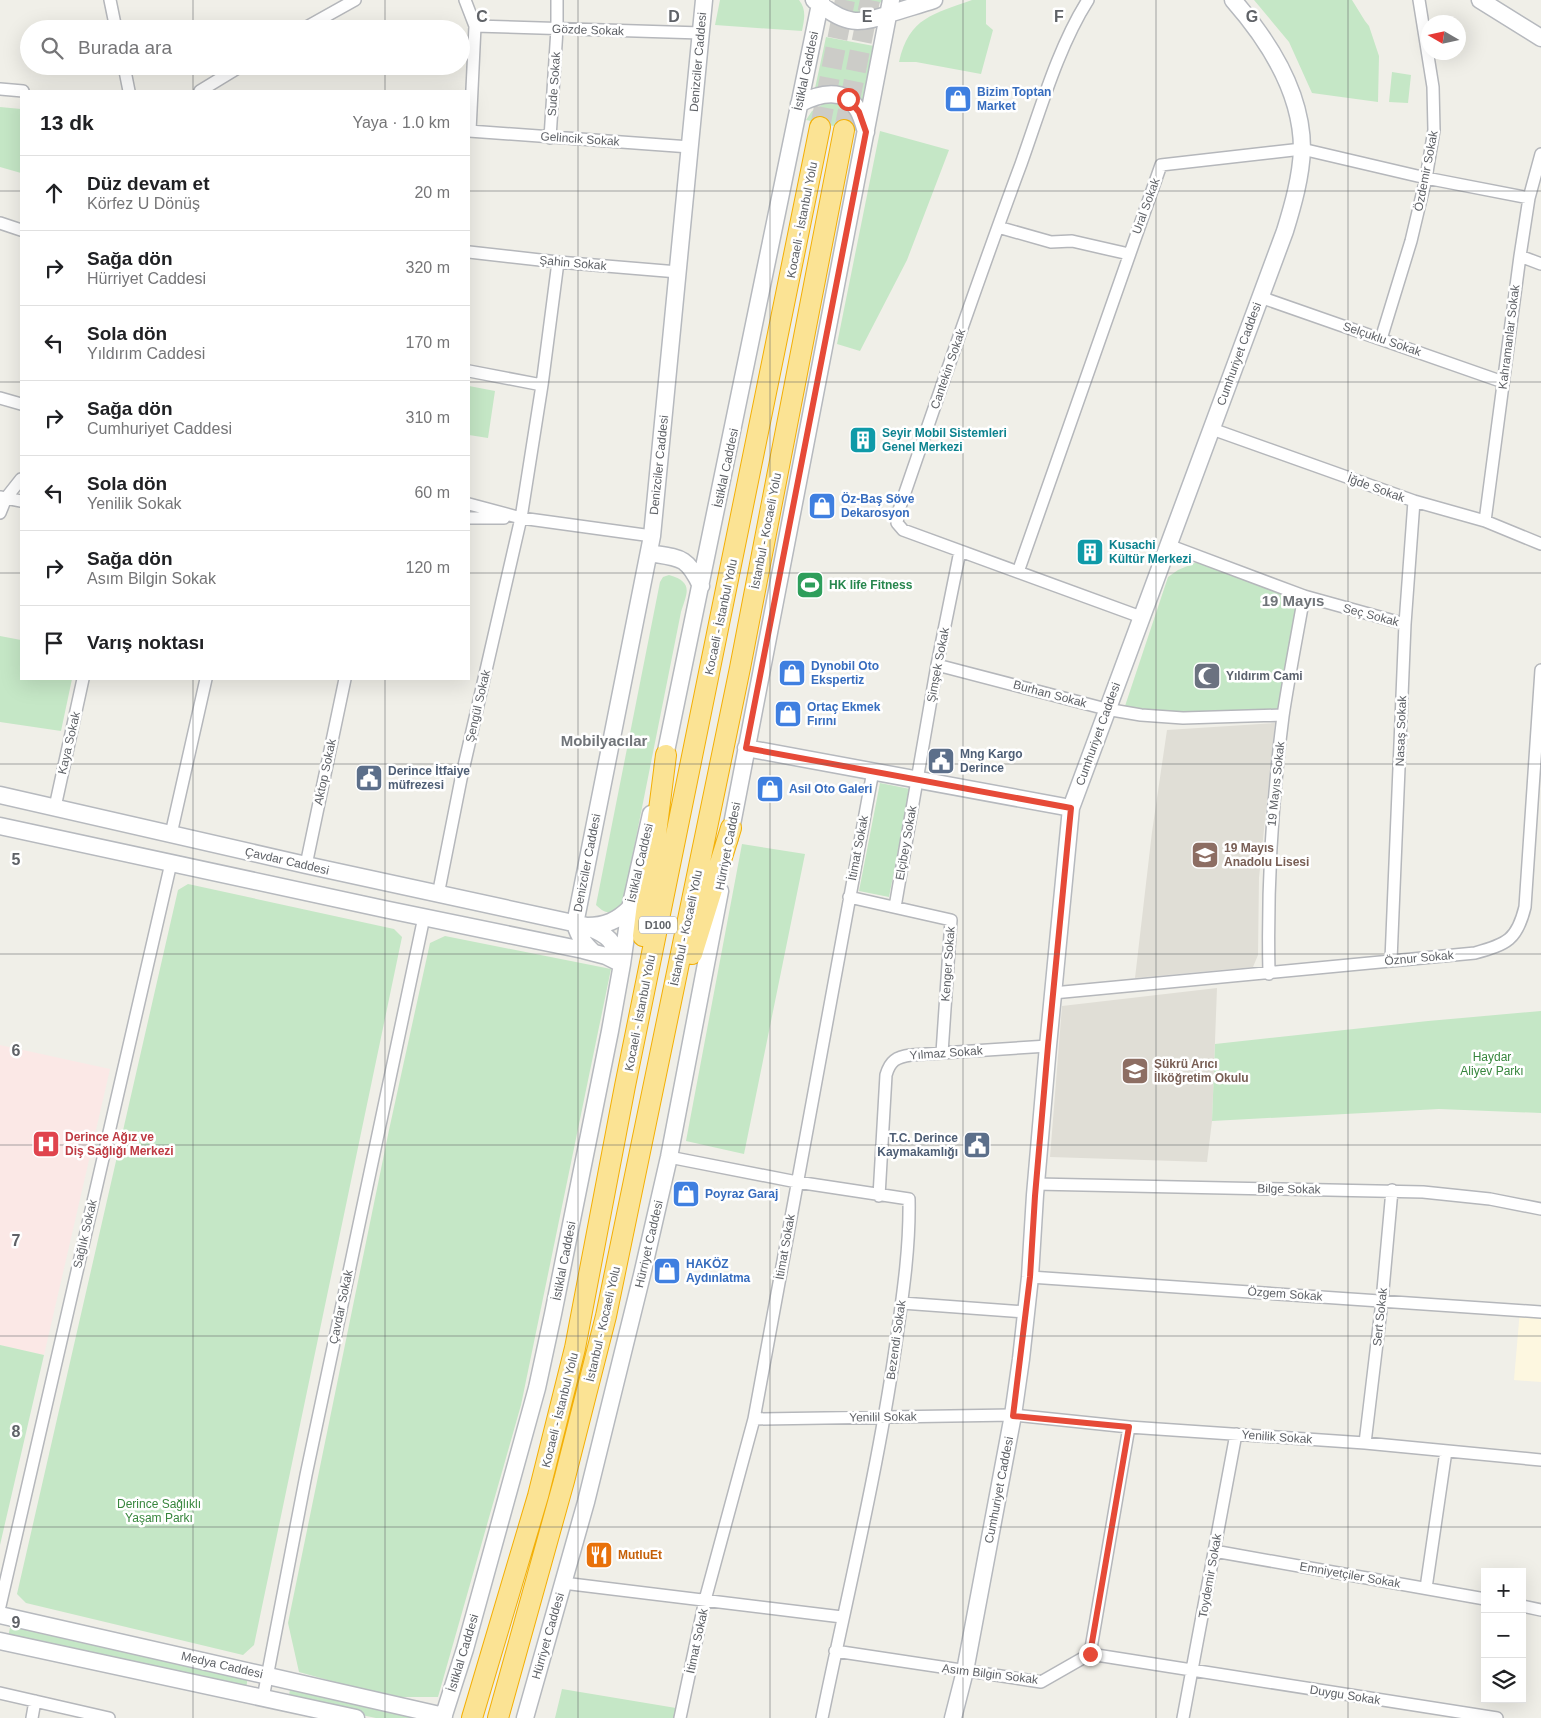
<!DOCTYPE html>
<html lang="tr">
<meta charset="utf-8">
<style>
:root{--surface:#fff;--page:#f2f2f2;--text:#202124;--muted:#757577;--line:#e0e0e0}
body{margin:0;font-family:Arial,sans-serif;background:var(--page);color:var(--text)}
.controls{position:absolute;right:15px;bottom:15px;display:grid;overflow:hidden;border-radius:0px;box-shadow:0 5px 20px #0002}
.controls button{width:45px;height:45px;display:grid;place-items:center;padding:0;border:0;border-bottom:1px solid var(--line);background:var(--surface);color:var(--text);font:25px sans-serif}
.compass{position:absolute;left:1421px;top:15px;width:45px;height:45px;border-radius:50%;background:var(--surface);box-shadow:0 5px 20px #0002;rotate:279deg}
.stop{position:absolute;width:15px;height:15px;margin:-11px;border:4px solid #e64a38;border-radius:50%;background:#fff}
.stop.end{background:#e64a38;border-color:#fff;box-shadow:0 1px 5px #0008}
.list{margin:0;padding:0;list-style:none}
h2{display:flex;justify-content:space-between;align-items:center;height:65px;margin:0;padding:0 20px;font-size:21px}
h2 small{font-size:16px;font-weight:400;color:var(--muted)}
.list li{display:grid;grid-template-columns:32px 1fr auto;gap:15px;align-items:center;box-sizing:border-box;height:75px;padding:0 20px;border-top:1px solid var(--line)}
.list b{display:block;font-size:19px;white-space:nowrap}
.list p{margin:0;font-size:16px;white-space:nowrap;color:var(--muted)}
.list em{font-size:16px;font-style:normal;color:var(--muted)}
.icon{flex:none;width:28px;height:28px;fill:none;stroke:currentColor;stroke-width:2;stroke-linecap:round;stroke-linejoin:round}
.map{position:relative;flex:none;width:1541px;height:1718px;overflow:hidden}
.search{position:absolute;background:var(--surface);box-shadow:0 5px 20px #0002;left:20px;top:20px;width:450px;height:55px;display:flex;align-items:center;gap:12px;box-sizing:border-box;padding:0 18px;border-radius:28px;color:var(--muted);font-size:19px}
.panel{position:absolute;background:var(--surface);box-shadow:0 5px 20px #0002;left:20px;top:90px;width:450px;height:590px;border-radius:0px}
.map>svg:first-child{display:block}
</style>
<div class="map">
<svg width="1541" height="1718" viewBox="0 0 1541 1718">
<rect width="100%" height="100%" fill="#f0efe8"/>
<path fill="#fdf7e0" d="M1520 1310 1541 1312V1382L1514 1380Z"/>
<path fill="#e0ded6" d="M1275 723 1259 878 1258 955 1253 967 1135 978 1152 832 1167 730Z
M1217 988 1212 1121 1207 1162 1050 1157 1062 1006Z"/>
<path fill="#fbe8e6" d="M0 1045 110 1069 44 1355 0 1345Z"/>
<path fill="#c5e7c6" d="M720 0H799C807 10 804 20 802 31L715 25Z
M839 0H883C869 15 851 19 839 0Z
M972 0H986V24L993 30 981 74 916 62H899C909 17 934 14 972 0Z
M1254 0H1352L1365 21 1369 26 1379 56 1378 102 1312 93 1289 42Z
M826 37 874 46 865 103C848 82 837 83 814 93Z
M1392 72 1411 75 1408 103 1389 102Z
M828 101 844 102 861 132 806 120 812 111Z
M0 107 21 109V173L0 167Z
M880 131 949 150 907 260 860 351 837 344Z
M469 386 495 391 488 438 469 435Z
M1197 562 1304 596 1283 715 1123 712 1168 577 1178 570Z
M669 575C694 582 687 593 681 612L624 898C618 913 609 918 596 905L660 582 663 577Z
M0 636 21 640V679H72L61 731 0 722Z
M880 783 910 789 889 897 859 891Z
M742 844 805 854 744 1154 686 1141Z
M188 884 394 929 402 937 254 1645 243 1655 26 1603 17 1594 178 890Z
M445 936 611 969 521 1405 438 1697H388L299 1672 288 1623 389 1130 430 943Z
M1541 1011V1113L1439 1109 1212 1121 1215 1044 1428 1021Z
M0 1345 44 1355 0 1545Z
M11 1623 248 1676 246 1689 8 1637Z
M291 1685 429 1718H376L288 1700Z
M562 1689 682 1709 680 1718H555Z"/>
<g fill="none" stroke-linecap="round" stroke-linejoin="round">
<path stroke="#ccccc8" stroke-width="20" stroke-dasharray="20 10" stroke-linecap="butt" d="M820 127 845 0
M844 130 870 0"/>
<g stroke="#b5b7bb" stroke-width="14">
<path id="street" d="M110 0 116 29
M465 0 475 26 470 131
M1088 0C1058 47 1040 111 1021 164 978 279 939 394 899 510L897 523 903 530 1141 617
M475 26 701 33
M303 29 355 0
M124 66 129 91
M0 89 23 91
M200 91 241 66
M469 131 690 147
M550 138 557 29V0
M0 223 21 230
M998 227 1051 242 1072 241 1129 254
M469 252 558 262 678 272
M1520 256 1541 264
M1260 297 1503 382
M1381 339 1411 241 1426 178 1434 130 1433 87 1419 0
M469 371 542 385
M0 398 21 404
M1212 429 1414 501 1485 521 1541 544
M0 497 21 501
M469 504 521 518 652 536
M0 513 6 498 21 479
M469 518H504
M1485 521 1520 256 1529 198 1541 154
M1168 545 1304 596 1405 624
M1018 572 1161 165 1302 149 1426 178 1529 198
M937 665 1106 709 1141 715 1183 718 1283 715
M55 807 83 679
M171 834 206 679
M306 865 345 679
M438 895 461 779 521 518 542 385 558 262
M849 897 951 920 942 1053
M895 907 937 665 960 551
M1391 960 1405 624 1414 501
M1269 974C1267 887 1272 802 1283 716 1289 676 1297 636 1304 596
M1053 993 1475 953C1507 944 1517 940 1525 907L1541 670
M669 1157 797 1182 909 1199C910 1250 902 1300 895 1350 877 1474 847 1596 822 1718
M1036 1184 1423 1192 1490 1199 1541 1209
M879 1196 886 1075C890 1061 896 1057 911 1055L1048 1046
M1030 1277 1541 1312
M902 1303 1026 1312
M754 1419 1013 1415 1129 1427 1365 1443 1541 1460
M1365 1443 1382 1301 1392 1190
M1214 1551 1485 1599
M563 1583 842 1617
M1426 1588 1446 1451
M0 1606 171 863
M1522 1606 1541 1610
M835 1651 1041 1682 1090 1654 1129 1427
M1090 1654 1497 1718
M0 1693 109 1718
M263 1698 306 1475 424 917
M32 1718 35 1701
M680 1718 705 1600 754 1419 873 771
M1183 1718 1236 1434"/>
</g>
<g stroke="#b6b9be" stroke-width="19">
<path id="secondary" d="M821 0 820 4C845 24 859 25 889 14 904 9 919 5 934 0
M1480 0 1541 38
M799 104C819 93 845 87 858 110 862 117 864 125 866 132
M649 553C680 558 687 556 701 586
M746 748 1071 808
M663 766 820 4 814 0
M0 795 306 865 587 926C605 926 617 921 630 908
M0 826 384 909 583 950 606 956 622 964
M729 840 891 0
M588 927C610 936 612 940 621 962
M594 953C584 944 579 937 575 924L652 536 704 0
M0 1615 444 1716
M0 1641 356 1718
M443 1718 465 1649 537 1388 553 1314 610 1031 622 964 630 908 651 814
M525 1718 586 1502 642 1275 669 1157 720 891
M953 1718 965 1671 1013 1415 1021 1359 1030 1277 1035 1195 1048 1046 1071 808 1285 231C1293 205 1301 177 1302 149 1302 93 1269 41 1233 0"/>
</g>
<g stroke="#f3af05" stroke-width="22">
<path id="highway" d="M643 936 666 755
M692 954 731 828
M472 1718 538 1496 575 1348 625 1086 820 127
M498 1718 564 1481 606 1316 740 668 844 130"/>
</g>
<use href="#street" stroke="#fff" stroke-width="11"/>
<use href="#secondary" stroke="#fff" stroke-width="16"/>
<use href="#highway" stroke="#fbe394" stroke-width="20"/>
</g>
<g fill="none" stroke-linecap="round" stroke-linejoin="round">
<path stroke="#e64a38" stroke-width="6" d="M848 99 859 112 866 132 746 748 1071 808 1048 1046 1035 1196 1030 1277 1013 1416 1129 1427 1090 1654"/>
</g>
<path fill="none" stroke="#5f6267" stroke-width="1" stroke-opacity="0.55" d="M193 0V29M385 0V29M578 0V1718M770 0V1718M963 0V1718M1156 0V1718M1348 0V1718M193 66V91M385 66V91M0 191H21M469 191H1541M0 382H21M469 382H1541M0 573H21M469 573H1541M193 679V1718M385 679V1718M0 764H1541M0 954H1541M0 1145H1541M0 1336H1541M0 1527H1541"/>
<defs>
<g id="shop-square" transform="scale(1.4375)"><rect x="-9" y="-9" width="18" height="18" rx="4" fill="#3f7fe0" stroke="#fff"/><path d="M-5-2.5h2.3a2.7 3.5 0 0 1 5.4 0H5L5.5 6h-11ZM-1.5-2.5h3a1.5 2.3 0 0 0-3 0Z" fill="#fff"/></g>
<g id="building-square" transform="scale(1.4375)"><rect x="-9" y="-9" width="18" height="18" rx="4" fill="#0f9aa8" stroke="#fff"/><path d="M-4-6H4V6H1V3H-1V6H-4ZM-2.5-4.3h1.7v1.8h-1.7ZM.8-4.3h1.7v1.8H.8ZM-2.5-1h1.7V.8h-1.7ZM.8-1h1.7V.8H.8Z" fill="#fff"/></g>
<g id="stadium-square" transform="scale(1.4375)"><rect x="-9" y="-9" width="18" height="18" rx="4" fill="#2e9e5b" stroke="#fff"/><path d="M0-5a6.5 5 0 1 0 0 10a6.5 5 0 1 0 0-10ZM-3.5-1.8h7v3.6h-7Z" fill="#fff"/></g>
<g id="mosque-square" transform="scale(1.4375)"><rect x="-9" y="-9" width="18" height="18" rx="4" fill="#6b7280" stroke="#fff"/><path d="M3.5-4.9A6 6 0 1 0 3.5 4.9A5 5 0 1 1 3.5-4.9Z" fill="#fff"/></g>
<g id="civic-square" transform="scale(1.4375)"><rect x="-9" y="-9" width="18" height="18" rx="4" fill="#5c6f8a" stroke="#fff"/><path d="M-.6-6.5H3V-4.5H.6V-3L4-1V1h2V6H-6V1h2V-1L-.6-3ZM-1.2 2.5V6h2.4V2.5Z" fill="#fff"/></g>
<g id="school-square" transform="scale(1.4375)"><rect x="-9" y="-9" width="18" height="18" rx="4" fill="#8d6e63" stroke="#fff"/><path d="M0-5L7-2L0 1L-7-2ZM-4 1L0 2.5L4 1V4Q0 6-4 4Z" fill="#fff"/></g>
<g id="hospital-square" transform="scale(1.4375)"><rect x="-9" y="-9" width="18" height="18" rx="4" fill="#e0444e" stroke="#fff"/><path d="M-5-5h3v3.5h4V-5h3V5h-3V1.5h-4V5h-3Z" fill="#fff"/></g>
<g id="restaurant-square" transform="scale(1.4375)"><rect x="-9" y="-9" width="18" height="18" rx="4" fill="#e8710a" stroke="#fff"/><path d="M-5-6h1v4h1v-4h1v4h1v-4h1v5L-1.5 .5V6h-2V.5L-5-1ZM5-6V6H3V1.5H1.5Q1.5-4 5-6Z" fill="#fff"/></g>
</defs>
<g fill-rule="evenodd">
<use href="#shop-square" x="958" y="99"/>
<use href="#building-square" x="863" y="440"/>
<use href="#shop-square" x="822" y="506"/>
<use href="#building-square" x="1090" y="552"/>
<use href="#stadium-square" x="810" y="585"/>
<use href="#shop-square" x="792" y="673"/>
<use href="#mosque-square" x="1207" y="676"/>
<use href="#shop-square" x="788" y="714"/>
<use href="#civic-square" x="941" y="761"/>
<use href="#civic-square" x="369" y="778"/>
<use href="#shop-square" x="770" y="789"/>
<use href="#school-square" x="1205" y="855"/>
<use href="#school-square" x="1135" y="1071"/>
<use href="#hospital-square" x="46" y="1144"/>
<use href="#civic-square" x="977" y="1145"/>
<use href="#shop-square" x="686" y="1194"/>
<use href="#shop-square" x="667" y="1271"/>
<use href="#restaurant-square" x="599" y="1555"/>
</g>
<g text-anchor="middle" stroke-width="5" stroke-linejoin="round" paint-order="stroke">
<rect fill="#fff" stroke="#8f9195" stroke-width="1" x="639" y="916.5" width="38" height="17" rx="4"/>
<g font-size="11" font-weight="bold" fill="#5f6267">
<text x="658" y="929">D100</text>
</g>
<g font-size="12" fill="#5f6267" stroke="#fff">
<text transform="translate(588 30) rotate(2)" y="4">Gözde Sokak</text>
<text transform="translate(698 62) rotate(-85)" y="4">Denizciler Caddesi</text>
<text transform="translate(806 71) rotate(-78)" y="4">İstiklal Caddesi</text>
<text transform="translate(554 84) rotate(-86)" y="4">Sude Sokak</text>
<text transform="translate(580 139) rotate(4)" y="4">Gelincik Sokak</text>
<text transform="translate(1426 171) rotate(-79)" y="4">Özdemir Sokak</text>
<text transform="translate(1146 206) rotate(-70)" y="4">Ural Sokak</text>
<text transform="translate(802 220) rotate(-79)" y="4">Kocaeli - İstanbul Yolu</text>
<text transform="translate(573 263) rotate(5)" y="4">Şahin Sokak</text>
<text transform="translate(1509 337) rotate(-83)" y="4">Kahramanlar Sokak</text>
<text transform="translate(1382 339) rotate(19)" y="4">Selçuklu Sokak</text>
<text transform="translate(1239 354) rotate(-70)" y="4">Cumhuriyet Caddesi</text>
<text transform="translate(948 369) rotate(-71)" y="4">Cantekin Sokak</text>
<text transform="translate(659 465) rotate(-84)" y="4">Denizciler Caddesi</text>
<text transform="translate(726 468) rotate(-78)" y="4">İstiklal Caddesi</text>
<text transform="translate(1376 488) rotate(20)" y="4">İğde Sokak</text>
<text transform="translate(766 531) rotate(-79)" y="4">İstanbul - Kocaeli Yolu</text>
<text transform="translate(1371 615) rotate(15)" y="4">Seç Sokak</text>
<text transform="translate(721 617) rotate(-78)" y="4">Kocaeli - İstanbul Yolu</text>
<text transform="translate(938 665) rotate(-79)" y="4">Şimşek Sokak</text>
<text transform="translate(1050 694) rotate(15)" y="4">Burhan Sokak</text>
<text transform="translate(478 706) rotate(-77)" y="4">Şengül Sokak</text>
<text transform="translate(1401 731) rotate(-88)" y="4">Nasaş Sokak</text>
<text transform="translate(1098 734) rotate(-70)" y="4">Cumhuriyet Caddesi</text>
<text transform="translate(69 743) rotate(-77)" y="4">Kaya Sokak</text>
<text transform="translate(325 772) rotate(-78)" y="4">Aktop Sokak</text>
<text transform="translate(1276 784) rotate(-84)" y="4">19 Mayıs Sokak</text>
<text transform="translate(906 843) rotate(-80)" y="4">Elçibey Sokak</text>
<text transform="translate(728 846) rotate(-79)" y="4">Hürriyet Caddesi</text>
<text transform="translate(858 848) rotate(-79)" y="4">İtimat Sokak</text>
<text transform="translate(287 861) rotate(13)" y="4">Çavdar Caddesi</text>
<text transform="translate(587 863) rotate(-79)" y="4">Denizciler Caddesi</text>
<text transform="translate(640 863) rotate(-77)" y="4">İstiklal Caddesi</text>
<text transform="translate(686 928) rotate(-78)" y="4">İstanbul - Kocaeli Yolu</text>
<text transform="translate(1419 958) rotate(-5)" y="4">Öznur Sokak</text>
<text transform="translate(948 964) rotate(-86)" y="4">Kenger Sokak</text>
<text transform="translate(640 1013) rotate(-79)" y="4">Kocaeli - İstanbul Yolu</text>
<text transform="translate(946 1053) rotate(-4)" y="4">Yılmaz Sokak</text>
<text transform="translate(1289 1189) rotate(1)" y="4">Bilge Sokak</text>
<text transform="translate(85 1234) rotate(-77)" y="4">Sağlık Sokak</text>
<text transform="translate(649 1244) rotate(-77)" y="4">Hürriyet Caddesi</text>
<text transform="translate(785 1247) rotate(-80)" y="4">İtimat Sokak</text>
<text transform="translate(564 1261) rotate(-79)" y="4">İstiklal Caddesi</text>
<text transform="translate(1285 1294) rotate(4)" y="4">Özgem Sokak</text>
<text transform="translate(341 1307) rotate(-78)" y="4">Çavdar Sokak</text>
<text transform="translate(1380 1317) rotate(-84)" y="4">Sert Sokak</text>
<text transform="translate(603 1324) rotate(-77)" y="4">İstanbul - Kocaeli Yolu</text>
<text transform="translate(896 1340) rotate(-82)" y="4">Bezendi Sokak</text>
<text transform="translate(560 1410) rotate(-76)" y="4">Kocaeli - İstanbul Yolu</text>
<text transform="translate(883 1417) rotate(-1)" y="4">Yenilil Sokak</text>
<text transform="translate(1277 1437) rotate(4)" y="4">Yenilik Sokak</text>
<text transform="translate(999 1490) rotate(-79)" y="4">Cumhuriyet Caddesi</text>
<text transform="translate(1350 1575) rotate(10)" y="4">Emniyetçiler Sokak</text>
<text transform="translate(1210 1576) rotate(-80)" y="4">Toydemir Sokak</text>
<text transform="translate(548 1636) rotate(-74)" y="4">Hürriyet Caddesi</text>
<text transform="translate(697 1641) rotate(-78)" y="4">İtimat Sokak</text>
<text transform="translate(463 1653) rotate(-73)" y="4">İstiklal Caddesi</text>
<text transform="translate(222 1665) rotate(13)" y="4">Medya Caddesi</text>
<text transform="translate(990 1674) rotate(7)" y="4">Asım Bilgin Sokak</text>
<text transform="translate(1345 1695) rotate(9)" y="4">Duygu Sokak</text>
</g>
<g font-size="12" font-weight="bold" fill="#366cbe" stroke="#fff" text-anchor="start">
<text x="977" y="96">Bizim Toptan<tspan x="977" dy="14">Market</tspan></text>
<text x="841" y="503">Öz-Baş Söve<tspan x="841" dy="14">Dekarosyon</tspan></text>
<text x="811" y="670">Dynobil Oto<tspan x="811" dy="14">Ekspertiz</tspan></text>
<text x="807" y="711">Ortaç Ekmek<tspan x="807" dy="14">Fırını</tspan></text>
<text x="789" y="793">Asil Oto Galeri</text>
<text x="705" y="1198">Poyraz Garaj</text>
<text x="686" y="1268">HAKÖZ<tspan x="686" dy="14">Aydınlatma</tspan></text>
</g>
<g font-size="12" font-weight="bold" fill="#0d838f" stroke="#fff" text-anchor="start">
<text x="882" y="437">Seyir Mobil Sistemleri<tspan x="882" dy="14">Genel Merkezi</tspan></text>
<text x="1109" y="549">Kusachi<tspan x="1109" dy="14">Kültür Merkezi</tspan></text>
</g>
<g font-size="12" font-weight="bold" fill="#27864d" stroke="#fff" text-anchor="start">
<text x="829" y="589">HK life Fitness</text>
</g>
<g font-size="12" font-weight="bold" fill="#5b616d" stroke="#fff" text-anchor="start">
<text x="1226" y="680">Yıldırım Cami</text>
</g>
<g font-size="12" font-weight="bold" fill="#4e5e75" stroke="#fff" text-anchor="start">
<text x="960" y="758">Mng Kargo<tspan x="960" dy="14">Derince</tspan></text>
<text x="388" y="775">Derince İtfaiye<tspan x="388" dy="14">müfrezesi</tspan></text>
<text x="958" y="1142" text-anchor="end">T.C. Derince<tspan x="958" dy="14">Kaymakamlığı</tspan></text>
</g>
<g font-size="12" font-weight="bold" fill="#785e54" stroke="#fff" text-anchor="start">
<text x="1224" y="852">19 Mayıs<tspan x="1224" dy="14">Anadolu Lisesi</tspan></text>
<text x="1154" y="1068">Şükrü Arıcı<tspan x="1154" dy="14">İlköğretim Okulu</tspan></text>
</g>
<g font-size="12" fill="#37863d" stroke="#fff">
<text x="1492" y="1061">Haydar<tspan x="1492" dy="14">Aliyev Parkı</tspan></text>
<text x="159" y="1508">Derince Sağlıklı<tspan x="159" dy="14">Yaşam Parkı</tspan></text>
</g>
<g font-size="12" font-weight="bold" fill="#be3a42" stroke="#fff" text-anchor="start">
<text x="65" y="1141">Derince Ağız ve<tspan x="65" dy="14">Diş Sağlığı Merkezi</tspan></text>
</g>
<g font-size="12" font-weight="bold" fill="#c56008" stroke="#fff" text-anchor="start">
<text x="618" y="1559">MutluEt</text>
</g>
<g font-size="15" font-weight="bold" fill="#707479" stroke="#fff">
<text x="1293" y="606">19 Mayıs</text>
<text x="604" y="746">Mobilyacılar</text>
</g>
</g>
<g font-size="16" text-anchor="middle" font-weight="bold" fill="#5f6267" stroke="#fff" stroke-width="5" stroke-linejoin="round" paint-order="stroke">
<text x="482" y="22">C</text>
<text x="674" y="22">D</text>
<text x="867" y="22">E</text>
<text x="1059" y="22">F</text>
<text x="1252" y="22">G</text>
<text x="16" y="865">5</text>
<text x="16" y="1056">6</text>
<text x="16" y="1246">7</text>
<text x="16" y="1437">8</text>
<text x="16" y="1628">9</text>
</g>
</svg>
<div class="controls">
<button>+</button>
<button>−</button>
<button><svg class="icon" aria-label="layers" viewBox="0 0 24 24"><path d="M12 4l9 5-9 5-9-5zM3 14l9 5 9-5"/></svg></button>
</div>
<svg class="compass" viewBox="-18 -18 36 36"><path d="M0-13l5 13h-10z" fill="#e53935"/><path d="M0 13l5-13h-10z" fill="#757577"/></svg>
<div class="stop" style="left:848px;top:99px"></div>
<div class="stop end" style="left:1090px;top:1654px"></div>
<div class="search"><svg class="icon" aria-label="search" viewBox="0 0 24 24"><circle cx="10" cy="10" r="6"/><path d="M15 15l6 6"/></svg>Burada ara</div>
<section class="panel">
<h2>13 dk<small>Yaya · 1.0 km</small></h2>
<ul class="list">
<li><svg class="icon" aria-label="ahead" viewBox="0 0 24 24"><path d="M12 20V5M6 11l6-6 6 6"/></svg><div><b>Düz devam et</b><p>Körfez U Dönüş</p></div><em>20 m</em></li>
<li><svg class="icon" aria-label="right" viewBox="0 0 24 24"><path d="M7 20v-9h11M14 6l5 5-5 5"/></svg><div><b>Sağa dön</b><p>Hürriyet Caddesi</p></div><em>320 m</em></li>
<li><svg class="icon" aria-label="left" viewBox="0 0 24 24"><path d="M17 20v-9H6M10 6l-5 5 5 5"/></svg><div><b>Sola dön</b><p>Yıldırım Caddesi</p></div><em>170 m</em></li>
<li><svg class="icon" aria-label="right" viewBox="0 0 24 24"><path d="M7 20v-9h11M14 6l5 5-5 5"/></svg><div><b>Sağa dön</b><p>Cumhuriyet Caddesi</p></div><em>310 m</em></li>
<li><svg class="icon" aria-label="left" viewBox="0 0 24 24"><path d="M17 20v-9H6M10 6l-5 5 5 5"/></svg><div><b>Sola dön</b><p>Yenilik Sokak</p></div><em>60 m</em></li>
<li><svg class="icon" aria-label="right" viewBox="0 0 24 24"><path d="M7 20v-9h11M14 6l5 5-5 5"/></svg><div><b>Sağa dön</b><p>Asım Bilgin Sokak</p></div><em>120 m</em></li>
<li><svg class="icon" aria-label="arrive" viewBox="0 0 24 24"><path d="M6 21V4h12l-3 4 3 4H6"/></svg><div><b>Varış noktası</b></div></li>
</ul>
</section>
</div>
